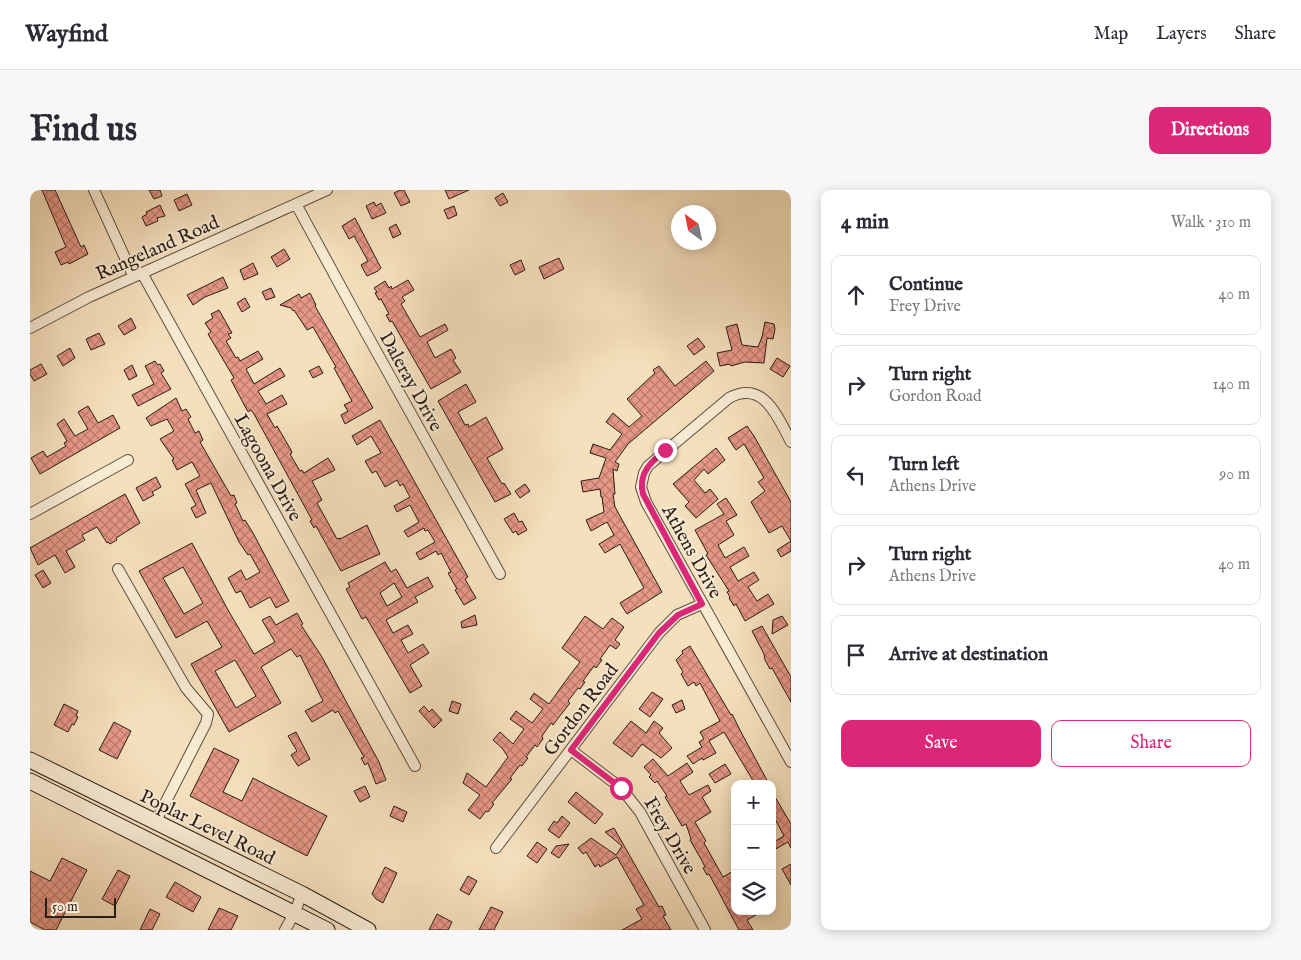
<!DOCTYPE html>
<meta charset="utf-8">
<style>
:root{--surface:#fff;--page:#f7f7f7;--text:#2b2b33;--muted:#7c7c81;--line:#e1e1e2;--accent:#db2777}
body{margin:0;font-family:"IM FELL English",serif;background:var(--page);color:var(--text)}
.controls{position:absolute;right:15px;bottom:15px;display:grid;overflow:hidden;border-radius:10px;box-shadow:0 2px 12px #0003}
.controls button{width:45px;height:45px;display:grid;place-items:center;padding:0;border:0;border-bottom:1px solid var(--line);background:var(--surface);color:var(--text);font:25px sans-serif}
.compass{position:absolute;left:641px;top:15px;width:45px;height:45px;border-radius:50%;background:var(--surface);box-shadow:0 2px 12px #0003;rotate:327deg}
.scale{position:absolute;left:15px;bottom:12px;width:71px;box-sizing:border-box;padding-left:5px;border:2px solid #2a1d16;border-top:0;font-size:14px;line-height:18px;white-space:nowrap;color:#2a1d16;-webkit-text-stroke:4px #f8ebd4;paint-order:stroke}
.stop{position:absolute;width:15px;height:15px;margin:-11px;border:4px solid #db2777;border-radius:50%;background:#fff}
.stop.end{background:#db2777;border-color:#fff;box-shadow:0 1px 5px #0008}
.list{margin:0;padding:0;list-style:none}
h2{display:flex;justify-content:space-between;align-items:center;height:65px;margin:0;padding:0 20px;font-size:21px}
h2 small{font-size:16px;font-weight:400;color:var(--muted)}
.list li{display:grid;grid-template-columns:32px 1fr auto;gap:15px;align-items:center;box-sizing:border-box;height:80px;margin:0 10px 10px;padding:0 10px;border:1px solid var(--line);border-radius:10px}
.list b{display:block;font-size:19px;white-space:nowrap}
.list p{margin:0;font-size:16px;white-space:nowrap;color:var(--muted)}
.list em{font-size:16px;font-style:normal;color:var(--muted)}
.actions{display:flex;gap:10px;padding:15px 20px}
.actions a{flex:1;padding:11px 0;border:1px solid var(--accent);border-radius:10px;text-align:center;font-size:18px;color:var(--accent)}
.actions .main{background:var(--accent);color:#fff}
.icon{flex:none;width:28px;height:28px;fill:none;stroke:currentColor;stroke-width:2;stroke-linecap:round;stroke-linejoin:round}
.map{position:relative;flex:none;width:761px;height:740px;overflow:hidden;border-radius:10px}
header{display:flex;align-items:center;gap:30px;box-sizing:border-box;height:70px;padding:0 25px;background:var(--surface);border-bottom:1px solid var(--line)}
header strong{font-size:24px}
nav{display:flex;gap:28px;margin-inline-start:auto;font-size:18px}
.intro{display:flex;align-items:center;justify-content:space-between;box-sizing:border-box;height:120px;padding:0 30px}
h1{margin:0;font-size:35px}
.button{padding:12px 22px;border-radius:10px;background:var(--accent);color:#fff;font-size:18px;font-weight:700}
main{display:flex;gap:30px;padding:0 30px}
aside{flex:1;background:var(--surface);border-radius:10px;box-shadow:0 2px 12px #0003}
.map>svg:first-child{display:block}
</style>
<header>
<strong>Wayfind</strong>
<nav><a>Map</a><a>Layers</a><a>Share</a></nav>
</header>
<div class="intro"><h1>Find us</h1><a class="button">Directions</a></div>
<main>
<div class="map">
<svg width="761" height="740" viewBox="0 0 761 740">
<defs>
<pattern id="building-cross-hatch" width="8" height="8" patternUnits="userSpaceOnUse" patternTransform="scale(1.25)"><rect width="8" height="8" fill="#e69786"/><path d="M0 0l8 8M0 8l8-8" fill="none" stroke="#bb7b6d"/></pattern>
</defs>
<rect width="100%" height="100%" fill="#f5e0bd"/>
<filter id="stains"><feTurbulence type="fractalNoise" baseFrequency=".004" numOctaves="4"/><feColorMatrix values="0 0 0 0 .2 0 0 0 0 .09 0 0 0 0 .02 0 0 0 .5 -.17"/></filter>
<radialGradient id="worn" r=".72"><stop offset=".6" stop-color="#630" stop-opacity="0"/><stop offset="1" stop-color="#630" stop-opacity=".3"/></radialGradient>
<path fill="url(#building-cross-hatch)" stroke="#2a1d16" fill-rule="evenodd" d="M12 0H25L51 57 54 55 58 64 39 74 38 72 31 75 25 62 36 57Z
M119 0H130L132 6 124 9Z
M370 0H374L380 12 371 16 364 3Z
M415 0H439L419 9Z
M473 3 478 12 470 16 465 8Z
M157 4 162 15 149 21 144 10Z
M344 12 346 16 351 13 356 23 342 29 336 16Z
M130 15 135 26 127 28 128 31 116 36 112 27 117 24 116 22Z
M424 16 427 25 418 29 414 20Z
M325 28 351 78 348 81 337 86 331 75 338 71 324 46 319 49 312 36Z
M366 34 371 44 363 48 359 38Z
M254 59 260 69 247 77 241 67Z
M529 68 534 79 514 89 509 77Z
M491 70 495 80 485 85 480 75Z
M223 73 228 84 214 90 210 80Z
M193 87 198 98 175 107 163 115 157 105Z
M378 90 384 100 372 107 375 111 371 114 390 147 415 134 418 140 397 152 405 168 421 159 426 168 423 170 431 182 401 199 362 131 360 132 356 125 359 124 351 109 349 110 345 103 347 102 344 98 355 91 359 98 361 96 362 99Z
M241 98 245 107 236 110 232 102Z
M280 103 286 115 285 116 343 218 315 234 311 225 318 221 314 215 322 211 304 178 306 177 283 137 277 140 264 120 263 121 261 118 250 115 269 104 271 108Z
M215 108 220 117 212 122 207 113Z
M189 120 202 143 198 144 201 148 196 151 206 168 208 167 210 171 228 161 233 169 216 179 224 194 250 178 255 186 228 201 236 214 252 205 257 214 237 224 245 238 247 236 261 260 262 263 260 264 270 281 272 280 274 283 298 268 303 276 305 280 282 291 292 310 287 313 307 349 310 348V349L337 335 350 364 311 381 286 336 284 338 280 331 282 330 224 224 221 220 218 222 201 190 204 188 178 144 181 142 175 133 183 128 181 124Z
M101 128 106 138 94 145 88 136Z
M735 132 744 134 745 139 743 149 737 148 734 173 715 172 701 176 700 174 690 176 687 163 702 160 696 137 707 134 712 155 728 157 732 147Z
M69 143 75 154 61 160 56 149Z
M668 148 675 157 664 165 657 156Z
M40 158 45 168 33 176 27 166Z
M747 168 760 176 753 187 740 179Z
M125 171 128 175 130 174 134 181 131 183 141 199 108 216 102 205 124 194 115 176Z
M676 171 684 181 598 254 585 272 589 274 587 281 583 279 585 304H583L585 317 632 402 597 424 590 413 614 398 590 354 575 363 569 354 584 345 577 332 561 341 556 330 574 322 572 307H571L570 299 553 302 551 291 569 288 576 268 560 263 563 254 580 260 592 244 576 232 583 223 599 237 612 226 597 209 625 183 623 180 629 176 645 196Z
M11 174 17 184 4 191 0 184V180Z
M102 175 107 186 99 190 94 180Z
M289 176 293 183 283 188 279 181Z
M436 194 446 212 428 222 435 235 438 234 439 237 456 227 473 259 457 268 472 294 474 293 481 304 465 312 408 211Z
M146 208 152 221 156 219 161 227 158 229 165 243 169 241 173 250 170 252 201 306 204 305 207 313 205 314 213 331 215 330 223 343 259 411 246 418 240 407 220 418 211 401 206 403 198 388 211 380 216 390 230 382 220 364 218 365 209 352 181 293 166 300 176 323 166 328 161 318 166 315 155 294 170 286 162 272 147 280 142 270 144 269 130 249 144 241 137 229 121 236 116 228Z
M58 216 68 233 83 225 90 238 10 284 1 268 13 261 17 267 36 256 34 253 37 251 27 234 34 229 45 246 58 239 48 222Z
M350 230 438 387 435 389 446 408 434 415 425 400 427 399 418 383 421 382 411 363 408 365 406 361 390 370 386 363 405 352 398 340 395 341 394 338 378 347 374 341 389 332 380 315 367 322 364 316 380 307 373 294 370 296 367 290 355 297 346 281 342 283 335 271 351 263 341 246 327 255 322 246Z
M717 236 724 246 761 312V361L751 367 747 360 761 351 752 336 739 343 721 312 735 301 728 292 734 288 714 254 706 260 698 248Z
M686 258 695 270 678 284 674 279 664 290 675 303 680 299 688 309 666 328 655 316 659 312 643 294Z
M126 287 131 297 122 302 124 305 113 311 106 298Z
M495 294 500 301 490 308 485 301Z
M95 304 110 333 86 348 87 350 80 354 78 352 77 353 67 337 52 345 55 350 36 361 45 377 35 383 25 365 8 375 0 358Z
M696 308 707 325 696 331 704 345 688 355 695 368 714 357 719 366 700 377 708 391 724 382 729 390 718 397 727 411 738 404 744 414 715 431 706 414 704 416 699 408 700 407 697 402 699 401 676 365 678 364 665 340 694 324 687 314Z
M484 323 489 332 492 331 497 340 488 345 486 341 483 343 474 329Z
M162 353 198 420 224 464 245 452 232 430 240 426 246 435 267 423 273 434 271 435 292 467 349 572 356 590 346 594 338 573 335 575 331 568 334 567 308 521 305 523 303 520 282 532 275 521 293 511 270 465 267 467 261 459 231 477 251 513 199 542 161 474 192 457 177 431 146 448 109 381ZM153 377 173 413 154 424 133 388ZM205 470 226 506 206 518 185 481Z
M355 372 361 382 366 379 377 398 398 387 403 397 385 407 388 412 356 430 363 443 378 435 383 444 371 450 378 463 393 454 399 463 380 475 392 496 380 503 336 427 332 429 316 399 320 397 318 393ZM364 393 372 407 357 416 350 403Z
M13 380 21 393 13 398 5 385Z
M445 425 447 435 432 438 431 432Z
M555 426 573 439 582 428 594 437 585 450 590 454 586 459 580 455 570 469 572 470 566 478 564 476 553 491 555 492 550 499 548 498 538 511 540 513 529 527 523 535 521 533 512 546 513 549 507 557 505 555 496 567 498 568 492 576 490 575 480 588 482 589 462 613 464 614 458 622 456 621 450 629 438 620 450 605 433 593 437 583 456 597 478 567 472 558 463 550 470 542 483 554 494 539 480 529 486 521 502 533 513 519 500 509 504 503 519 514 537 489 550 472 532 458Z
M752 426 758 435 742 444 743 430Z
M732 436 761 487V512L742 478 740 479 735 470 734 464 722 441Z
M660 456 701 525 702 524 711 542 739 594H725L694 542 679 551 686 563 673 570 672 568 663 574 657 566 672 557 669 552 674 549 670 542 690 531 670 493 666 496 664 492 658 496 651 484 653 482 646 470 653 463 652 461Z
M622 502 633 509 620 527 609 519Z
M652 510 655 519 646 523 642 515Z
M422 511 431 514 428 524 419 521Z
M34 514 48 521 46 526 48 527 44 535 42 534 38 542 24 535Z
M394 516 399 522 402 519 412 530 404 538 389 521Z
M601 531 616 543 624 531 633 538 629 543 642 558 631 568 612 554 602 567 583 553Z
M84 532 101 541 87 569 69 560Z
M266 542 280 569 268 576 261 565 267 561 258 546Z
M184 558 209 570 193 602 212 611 223 588 297 626 277 666 160 606Z
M623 569 638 586 657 573 663 582 650 591 659 605 678 595 681 601 672 607 681 622 665 632 676 651 674 653 693 687 705 680V721H733L717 730 723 740H709L679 684 677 685 673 678 675 677 671 669 660 650 661 649 656 634 652 636 635 607 637 606 627 591 625 593 619 587 621 585 614 577Z
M695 574 701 584 685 593 679 584Z
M335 596 340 607 330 612 324 601Z
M546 602 573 624 565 634 538 612Z
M742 602 761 634V658L758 652 742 661V653L754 646 745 629 742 631Z
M364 616 377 622 373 632 360 626Z
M532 626 540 633 529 648 518 640 524 631 527 633Z
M584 638 629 717 632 716 636 725 633 726 641 740H592L612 729 606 719 614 715 587 667 570 677 569 674 565 677 556 662 553 664 548 658 561 648 586 665 592 656 575 642Z
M507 652 517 659 507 673 497 666Z
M539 654 529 668 521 663 526 656Z
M32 668 57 680 26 740H15L0 732V681L20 691Z
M761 674V695L752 679Z
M355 677 367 683 353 713 346 709 342 704Z
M88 680 100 686 85 716 72 709Z
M438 686 447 691 439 705 430 700Z
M145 692 171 707 163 722 136 707Z
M461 717 473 722 464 740H449Z
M189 718 208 726 201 740H178Z
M120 719 130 724 122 740H110Z
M407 724 422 732 418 740H399Z"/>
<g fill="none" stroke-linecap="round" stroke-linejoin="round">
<g stroke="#5d4e40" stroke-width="12">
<path id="minor" d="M64 0 101 81 112 83 385 576
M266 14 330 132 470 384
M0 138 59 107 297 0
M761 252C748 228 734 189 699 208L618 276 614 283 611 297 616 312 761 572
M0 324 98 270
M88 379 156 498 178 524 176 533 125 633
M541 560 591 598 610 622 675 740
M466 658 629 443 647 425 672 414
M255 740 264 724 272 704"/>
</g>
<g stroke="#2a1d16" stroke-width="17">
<path id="secondary" d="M0 570 272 704 338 740
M0 591 297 740"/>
</g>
<use href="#minor" stroke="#f8ebd4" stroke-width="10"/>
<use href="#secondary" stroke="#f8ebd4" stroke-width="15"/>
</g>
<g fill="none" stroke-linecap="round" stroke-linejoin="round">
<path stroke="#db2777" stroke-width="6" d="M591 598 541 560 629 443 648 425 672 414 613 304C608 283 621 272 635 260"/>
</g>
<g text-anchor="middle" stroke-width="4" stroke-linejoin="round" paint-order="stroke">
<g font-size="19" fill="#2a1d16" stroke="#f8ebd4">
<text transform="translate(127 57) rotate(-24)" y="7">Rangeland Road</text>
<text transform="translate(382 191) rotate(61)" y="7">Daleray Drive</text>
<text transform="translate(239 277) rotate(61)" y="7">Lagoona Drive</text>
<text transform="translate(663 361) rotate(61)" y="7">Athens Drive</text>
<text transform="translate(550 519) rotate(-53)" y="7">Gordon Road</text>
<text transform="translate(178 636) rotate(26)" y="7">Poplar Level Road</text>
<text transform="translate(641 645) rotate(60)" y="7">Frey Drive</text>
</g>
</g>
<rect width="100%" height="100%" filter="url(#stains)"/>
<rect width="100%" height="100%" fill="url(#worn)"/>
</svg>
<div class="controls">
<button>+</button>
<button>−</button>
<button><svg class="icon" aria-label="layers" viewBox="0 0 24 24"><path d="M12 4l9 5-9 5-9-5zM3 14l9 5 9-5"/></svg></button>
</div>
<svg class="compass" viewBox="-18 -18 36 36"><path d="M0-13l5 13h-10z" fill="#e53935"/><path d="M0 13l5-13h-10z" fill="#7c7c81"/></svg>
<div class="scale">50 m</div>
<div class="stop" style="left:591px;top:598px"></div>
<div class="stop end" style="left:635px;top:260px"></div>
</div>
<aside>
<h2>4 min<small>Walk · 310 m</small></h2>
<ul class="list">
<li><svg class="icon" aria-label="ahead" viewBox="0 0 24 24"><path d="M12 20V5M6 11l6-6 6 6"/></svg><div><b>Continue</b><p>Frey Drive</p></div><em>40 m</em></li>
<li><svg class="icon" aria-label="right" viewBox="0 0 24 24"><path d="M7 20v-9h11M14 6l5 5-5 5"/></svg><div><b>Turn right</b><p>Gordon Road</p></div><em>140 m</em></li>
<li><svg class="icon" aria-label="left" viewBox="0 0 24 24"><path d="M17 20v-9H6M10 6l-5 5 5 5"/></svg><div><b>Turn left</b><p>Athens Drive</p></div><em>90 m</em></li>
<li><svg class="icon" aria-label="right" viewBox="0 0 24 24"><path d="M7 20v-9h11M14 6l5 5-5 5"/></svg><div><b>Turn right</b><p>Athens Drive</p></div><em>40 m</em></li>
<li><svg class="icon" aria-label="arrive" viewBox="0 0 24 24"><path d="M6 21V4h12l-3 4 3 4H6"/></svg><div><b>Arrive at destination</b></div></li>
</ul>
<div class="actions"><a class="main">Save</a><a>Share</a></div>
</aside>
</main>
